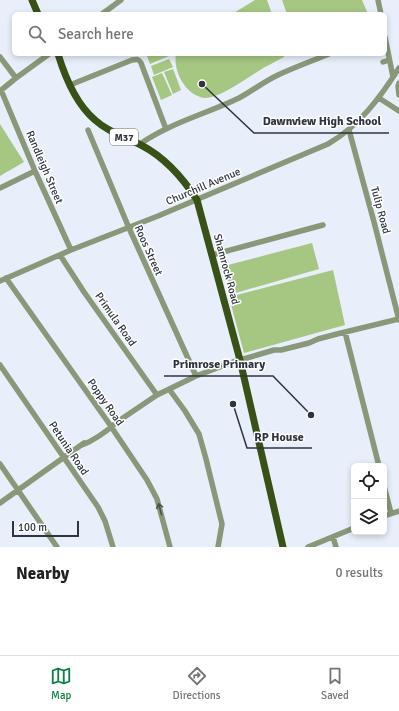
<!DOCTYPE html>
<style>
:root{--surface:#fff;--page:#f2f2f2;--text:#202124;--muted:#757577;--line:#e0e0e0;--accent:#0b8043}
body{margin:0;font-family:Signika,sans-serif;background:var(--page);color:var(--text)}
.controls{position:absolute;right:12px;bottom:12px;display:grid;overflow:hidden;border-radius:6px;box-shadow:0 2px 6px #0003}
.controls button{width:36px;height:36px;display:grid;place-items:center;padding:0;border:0;border-bottom:1px solid var(--line);background:var(--surface);color:var(--text);font:20px sans-serif}
.scale{position:absolute;left:12px;bottom:10px;width:67px;box-sizing:border-box;padding-left:4px;border:2px solid #2f3440;border-top:0;font-size:11px;line-height:14px;white-space:nowrap;color:#2f3440;-webkit-text-stroke:3px #fff;paint-order:stroke}
.list{margin:0;padding:0;list-style:none}
h2{display:flex;justify-content:space-between;align-items:center;height:52px;margin:0;padding:0 16px;font-size:17px}
h2 small{font-size:13px;font-weight:400;color:var(--muted)}
.icon{flex:none;width:22px;height:22px;fill:none;stroke:currentColor;stroke-width:2;stroke-linecap:round;stroke-linejoin:round}
.map{position:relative;flex:none;width:399px;height:547px;overflow:hidden}
.search{position:absolute;background:var(--surface);box-shadow:0 2px 6px #0003;left:12px;right:12px;top:12px;height:44px;display:flex;align-items:center;gap:10px;box-sizing:border-box;padding:0 14px;border-radius:6px;color:var(--muted);font-size:15px}
.sheet{height:108px;background:var(--surface)}
nav{display:flex;justify-content:space-around;align-items:center;box-sizing:border-box;height:56px;border-top:1px solid var(--line);background:var(--surface);font-size:11px;color:var(--muted)}
nav a{display:grid;justify-items:center;gap:2px}
nav .on{color:var(--accent)}
.map>svg:first-child{display:block}
</style>
<div class="map">
<svg width="399" height="547" viewBox="0 0 399 547">
<rect width="100%" height="100%" fill="#e8eefa"/>
<path fill="#a5c782" d="M255 0H267L272 14H232Z
M282 0H362L368 14H287Z
M151 54H168L169 56 150 64 147 56Z
M176 54H285L284 57C275 62 266 66 257 72 244 80 220 98 205 98 196 97 188 91 183 83 178 76 174 63 176 54Z
M169 59 173 67 154 75 151 66Z
M173 69 181 90 173 94 164 72Z
M162 73 172 95 161 100 152 77Z
M0 124 24 162 0 176Z
M312 243 319 269 232 294 224 266Z
M333 270 345 325 244 353 229 297Z"/>
<g fill="none" stroke-linecap="round" stroke-linejoin="round">
<path stroke="#889879" stroke-width="5.5" d="M378 0 381 14
M102 14 121 0
M385 37 393 77
M0 57 16 78
M383 62 389 60
M399 83 398 86 399 95
M70 85 132 60C137 59 139 59 141 63L166 129
M1 90 35 171 71 250
M0 91 16 78 49 54
M379 98 399 111
M88 130 129 228 196 376
M349 130 374 222 399 320
M140 144C170 123 206 114 239 98 252 91 265 81 278 75 295 67 312 61 329 54
M0 188 35 171
M60 255 84 292 157 395
M212 255 323 225
M6 278 108 422 147 480 157 499 170 547
M0 281 71 250 158 216 328 144C359 126 380 98 399 68
M345 332 379 466
M0 365 98 507 105 521 113 547
M169 389 185 411 199 434 206 459 222 524 218 547
M82 445C95 440 107 431 117 422L157 395 196 376 233 362 274 350H281L309 343 318 339 337 334 399 319
M0 464 57 547
M384 486 391 513
M0 503 84 443
M384 516 399 511
M333 537 336 547
M308 547 354 528"/>
<path stroke="#375117" stroke-width="7" d="M32 0 38 14
M58 54C65 77 76 104 95 120 108 132 125 137 141 145 164 157 183 178 197 200L240 360 283 547"/>
</g>
<defs><path id="oneway-shaft" d="M-6 0H5M1.5-3L5.5 0L1.5 3" fill="none" stroke-width="1.6" stroke-linecap="round" stroke-linejoin="round"/></defs>
<use stroke="#4a5251" href="#oneway-shaft" transform="translate(160 509) rotate(-105)"/>
<g text-anchor="middle" stroke-width="3" stroke-linejoin="round" paint-order="stroke">
<rect fill="#fff" stroke="#6d7179" stroke-width="1" x="110" y="129" width="28" height="16" rx="3"/>
<g font-size="10" font-weight="bold" fill="#2f3440">
<text x="124" y="141">M37</text>
</g>
<g font-size="11" fill="#2f3440" stroke="#fff">
<text transform="translate(45 167) rotate(67)" y="4">Randleigh Street</text>
<text transform="translate(203 186) rotate(-23)" y="4">Churchill Avenue</text>
<text transform="translate(381 210) rotate(75)" y="4">Tulip Road</text>
<text transform="translate(149 250) rotate(66)" y="4">Roos Street</text>
<text transform="translate(227 269) rotate(75)" y="4">Shamrock Road</text>
<text transform="translate(116 319) rotate(55)" y="4">Primula Road</text>
<text transform="translate(106 402) rotate(55)" y="4">Poppy Road</text>
<text transform="translate(69 448) rotate(56)" y="4">Petunia Road</text>
</g>
</g>
<path fill="none" stroke="#2f3440" stroke-width="1.5" d="M202 84L254 133H389M311 415L273 376H164M233 404L247 448H312"/>
<g fill="#2f3440" stroke="#fff" stroke-width="1.5">
<circle cx="202" cy="84" r="4"/>
<circle cx="311" cy="415" r="4"/>
<circle cx="233" cy="404" r="4"/>
</g>
<g font-size="12" text-anchor="middle" font-weight="bold" fill="#2f3440" stroke="#fff" stroke-width="3" stroke-linejoin="round" paint-order="stroke">
<text x="322" y="125">Dawnview High School</text>
<text x="219" y="368">Primrose Primary</text>
<text x="279" y="441">RP House</text>
</g>
</svg>
<div class="controls">
<button><svg class="icon" aria-label="locate" viewBox="0 0 24 24"><circle cx="12" cy="12" r="6"/><path d="M12 2v4M12 18v4M2 12h4M18 12h4"/></svg></button>
<button><svg class="icon" aria-label="layers" viewBox="0 0 24 24"><path d="M12 4l9 5-9 5-9-5zM3 14l9 5 9-5"/></svg></button>
</div>
<div class="scale">100 m</div>
<div class="search"><svg class="icon" aria-label="search" viewBox="0 0 24 24"><circle cx="10" cy="10" r="6"/><path d="M15 15l6 6"/></svg>Search here</div>
</div>
<section class="sheet">
<h2>Nearby<small>0 results</small></h2>
<ul class="list">
</ul>
</section>
<nav>
<a class="on"><svg class="icon" aria-label="map" viewBox="0 0 24 24"><path d="M3 6l6-2 6 2 6-2v14l-6 2-6-2-6 2zM9 4v14M15 6v14"/></svg>Map</a>
<a><svg class="icon" aria-label="directions" viewBox="0 0 24 24"><path d="M12 3l9 9-9 9-9-9zM9 14v-3h6M13 9l2 2-2 2"/></svg>Directions</a>
<a><svg class="icon" aria-label="saved" viewBox="0 0 24 24"><path d="M7 4h10v16l-5-4-5 4z"/></svg>Saved</a>
</nav>
